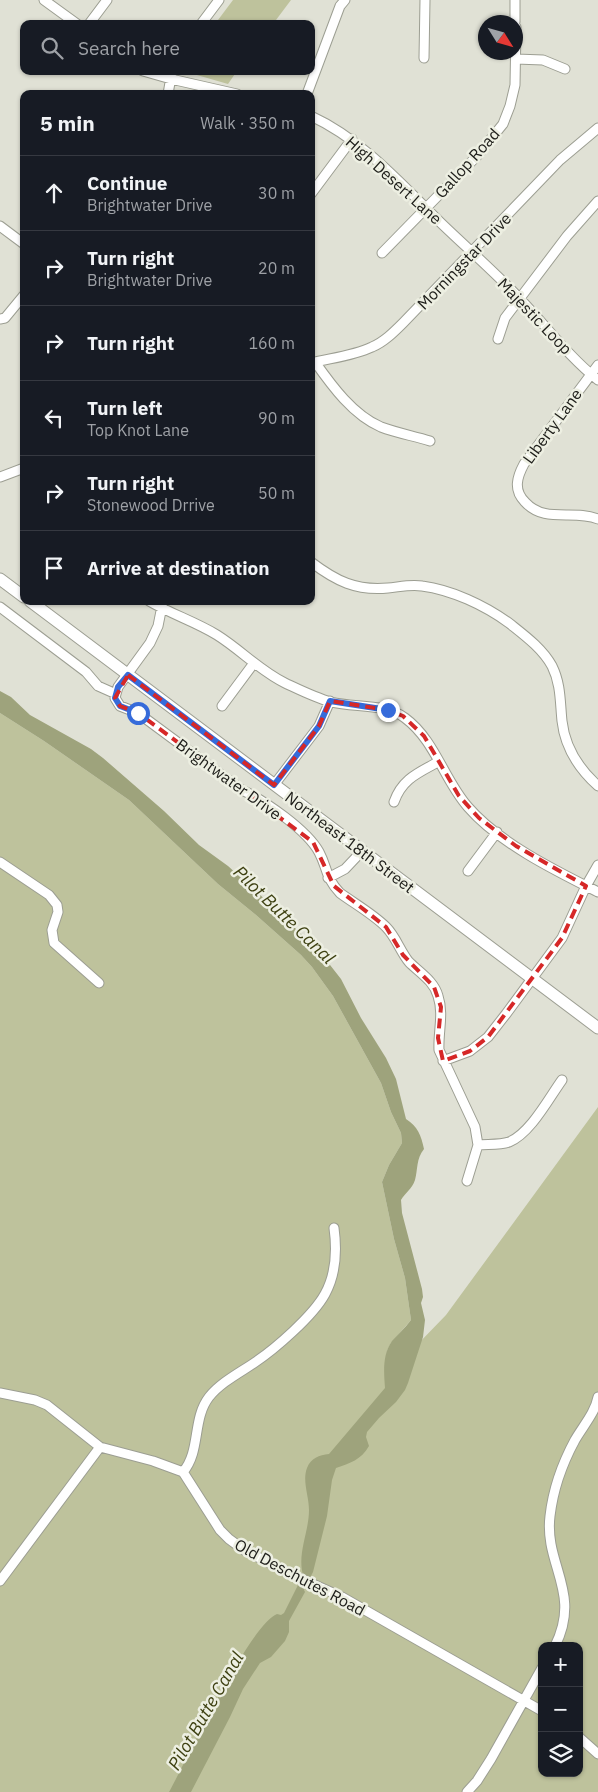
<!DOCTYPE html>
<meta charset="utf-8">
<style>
:root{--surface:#171b24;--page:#20242c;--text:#f1f3f6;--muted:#9ea1a6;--line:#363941}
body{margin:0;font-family:"IBM Plex Sans",sans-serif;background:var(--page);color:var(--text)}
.controls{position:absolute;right:15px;bottom:15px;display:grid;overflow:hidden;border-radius:10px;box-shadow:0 1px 4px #0004}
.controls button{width:45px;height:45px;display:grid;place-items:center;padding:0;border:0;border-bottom:1px solid var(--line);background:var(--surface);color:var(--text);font:25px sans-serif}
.compass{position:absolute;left:478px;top:15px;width:45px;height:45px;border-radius:50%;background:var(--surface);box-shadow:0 1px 4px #0004;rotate:127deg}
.stop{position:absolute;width:15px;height:15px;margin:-11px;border:4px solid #366bda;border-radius:50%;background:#fff}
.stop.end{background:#366bda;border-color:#fff;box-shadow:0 1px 5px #0008}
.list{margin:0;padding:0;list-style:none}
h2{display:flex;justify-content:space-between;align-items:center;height:65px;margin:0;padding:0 20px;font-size:21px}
h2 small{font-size:16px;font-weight:400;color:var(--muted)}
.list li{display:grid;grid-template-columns:32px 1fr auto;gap:15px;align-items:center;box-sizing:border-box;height:75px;padding:0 20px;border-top:1px solid var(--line)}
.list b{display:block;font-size:19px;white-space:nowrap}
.list p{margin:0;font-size:16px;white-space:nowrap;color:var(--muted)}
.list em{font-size:16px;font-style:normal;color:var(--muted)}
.icon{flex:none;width:28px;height:28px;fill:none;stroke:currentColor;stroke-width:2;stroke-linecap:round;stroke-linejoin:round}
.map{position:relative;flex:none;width:598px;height:1792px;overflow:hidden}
.search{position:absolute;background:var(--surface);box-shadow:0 1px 4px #0004;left:20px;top:20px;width:295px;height:55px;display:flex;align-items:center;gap:12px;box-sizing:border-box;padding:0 18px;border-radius:10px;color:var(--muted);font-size:19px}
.panel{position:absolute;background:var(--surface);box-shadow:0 1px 4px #0004;left:20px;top:90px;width:295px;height:515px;border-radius:10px}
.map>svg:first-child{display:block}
</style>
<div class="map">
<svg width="598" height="1792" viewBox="0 0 598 1792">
<rect width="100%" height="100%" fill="#e0e1d5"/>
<path fill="#bec29c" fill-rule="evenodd" d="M233 0H291L273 24H215Z
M183 71H237L228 84Z
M0 713 44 741 129 800 218 884 256 915 301 955 312 967 333 996 381 1083 391 1112 401 1133 402 1143 389 1165 382 1182 394 1239 405 1278 411 1320 391 1343 387 1351 385 1378 446 1315 598 1107V1792H0ZM542 1646H579V1773H542Z"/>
<path fill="#9ea37c" d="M0 691 11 697 30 715 91 749 103 758 164 811 199 845 228 866 279 912 323 956 341 979 361 1018 386 1058 396 1079 406 1119C418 1127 421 1135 424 1149 416 1159 418 1169 415 1180 412 1189 405 1193 401 1200L402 1213 422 1289 423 1297 421 1303 425 1320 423 1337 408 1383 405 1390 396 1402 379 1418 367 1432 366 1437 369 1446C361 1460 350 1463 336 1468L332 1480 327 1516 313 1572 304 1590 305 1592 289 1621V1632L285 1641 271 1657 260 1663 243 1689 230 1717 191 1792H169C187 1760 250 1624 277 1614L281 1615 284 1613 303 1575C297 1553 309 1532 309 1510 309 1496 302 1481 307 1468 311 1458 319 1455 329 1454L385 1388C384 1373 382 1355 392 1341 398 1334 405 1328 411 1320L405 1278 394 1239 382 1182 389 1165 402 1143 401 1133 391 1112 381 1083 333 996 312 967 301 955 256 915 218 884 129 800 44 741 0 713Z"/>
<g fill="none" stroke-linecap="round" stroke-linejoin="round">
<g stroke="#9c9e92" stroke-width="11">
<path id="minor" d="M44 0 77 24
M515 0V22
M89 24 107 0
M201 24 219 0
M424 58 425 0
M516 59 543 60 565 69
M143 71 171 79 237 94
M168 94 172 71
M307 94 340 6 345 0
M311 116C363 140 402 185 442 224 469 250 497 274 522 301 547 327 569 357 598 380
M311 194 352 139
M0 226 24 244
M382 253 477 156 503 124 510 106 515 85 516 27
M0 319 5 318 24 295
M498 339 505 318 567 236 598 201
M315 362C332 386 353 415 381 427 397 433 414 436 430 441
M311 363C331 358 353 356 372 347 384 342 394 332 403 323L560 160 598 128
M598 365 524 464C517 477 513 490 525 502 545 524 573 509 598 519
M0 477 24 468
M311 562C336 581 356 591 388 588 399 587 411 584 422 586 452 590 484 605 509 623 524 635 542 648 552 666 561 684 560 702 562 721 565 748 578 768 598 786
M149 601C171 614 196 622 217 635 241 650 260 671 285 683 300 690 316 698 331 702 355 708 385 703 405 718 435 740 444 780 468 807 499 843 556 871 598 892
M163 601 158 626 150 643 118 687 116 694 115 698 120 706 138 713 242 790C265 801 307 830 319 852 328 869 325 877 340 893 355 904 373 914 386 927 396 937 400 951 409 962 420 973 434 981 438 996 444 1014 438 1032 439 1050L475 1127 478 1145 467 1181
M0 607 86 672 98 686 116 694
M222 706 254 663
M274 785 319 726 330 701
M394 802C402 779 418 773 438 762
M0 862 49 895 57 905 58 912 52 930 54 943 99 983
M468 871 497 832
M328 878 345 869 362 851
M443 1061 470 1051 488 1037 506 1014 562 938 586 886 598 865
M478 1145C487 1144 500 1145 509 1142 530 1134 549 1098 562 1080
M0 1393 35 1400 47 1405 100 1447 153 1461 183 1472 220 1530 229 1539 244 1550 295 1576 342 1597 542 1711
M183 1472C201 1451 192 1419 209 1397 220 1383 239 1373 254 1363 275 1349 313 1316 325 1294 336 1274 337 1250 334 1228
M0 1581 100 1447
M555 1646C582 1592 544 1565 550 1516 553 1490 562 1464 575 1440 583 1426 595 1413 598 1397
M579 1737 598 1754
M467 1792 477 1781 491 1759 542 1668"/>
</g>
<g stroke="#9c9e92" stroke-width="13">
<path id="major" d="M0 579 24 597
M30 601 598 1028"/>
</g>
<use href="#minor" stroke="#fff" stroke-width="9"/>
<use href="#major" stroke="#fff" stroke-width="11"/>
</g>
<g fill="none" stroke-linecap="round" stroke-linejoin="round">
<path stroke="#366bda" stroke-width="6" d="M138 713 120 706 115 698 118 687 128 675 274 785 319 726 330 701 388 710"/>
</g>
<path fill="none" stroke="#d62828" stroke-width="4" stroke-dasharray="10 6" stroke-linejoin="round" d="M128 675 274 785 319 726 330 701 388 710 403 716 424 736 459 796 479 818 516 846 586 886 562 938 488 1037 470 1051 443 1061 438 1038 441 1007 434 987 403 955 386 927 334 886 313 842 138 713 120 706 115 698Z"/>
<g text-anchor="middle" stroke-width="5" stroke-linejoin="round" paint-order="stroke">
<g font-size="16" fill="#20201c" stroke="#edefe2">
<text transform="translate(467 163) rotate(-48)" y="6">Gallop Road</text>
<text transform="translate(394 180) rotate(42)" y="6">High Desert Lane</text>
<text transform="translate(464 261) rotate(-46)" y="6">Morningstar Drive</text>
<text transform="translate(535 316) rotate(46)" y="6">Majestic Loop</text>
<text transform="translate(552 426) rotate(-54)" y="6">Liberty Lane</text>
<text transform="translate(229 779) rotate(36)" y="6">Brightwater Drive</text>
<text transform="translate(350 842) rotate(37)" y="6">Northeast 18th Street</text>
<text transform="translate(300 1577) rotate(28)" y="6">Old Deschutes Road</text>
</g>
<g font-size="18" font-style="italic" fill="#3e4112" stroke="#edefe2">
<text transform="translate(284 915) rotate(44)" y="6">Pilot Butte Canal</text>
<text transform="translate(206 1711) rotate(-60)" y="6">Pilot Butte Canal</text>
</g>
</g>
</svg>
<div class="controls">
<button>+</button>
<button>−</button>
<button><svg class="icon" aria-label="layers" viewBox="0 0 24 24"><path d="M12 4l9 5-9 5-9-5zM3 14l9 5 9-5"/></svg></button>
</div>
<svg class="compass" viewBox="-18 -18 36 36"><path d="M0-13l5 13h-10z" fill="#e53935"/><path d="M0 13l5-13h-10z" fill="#9ea1a6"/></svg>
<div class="stop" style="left:138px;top:713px"></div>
<div class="stop end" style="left:388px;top:710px"></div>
<div class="search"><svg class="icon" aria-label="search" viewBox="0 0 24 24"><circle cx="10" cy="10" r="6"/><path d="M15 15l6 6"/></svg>Search here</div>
<section class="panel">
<h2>5 min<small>Walk · 350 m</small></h2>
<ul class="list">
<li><svg class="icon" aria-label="ahead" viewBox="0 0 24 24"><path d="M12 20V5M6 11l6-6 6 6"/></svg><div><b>Continue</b><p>Brightwater Drive</p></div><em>30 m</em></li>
<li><svg class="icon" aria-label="right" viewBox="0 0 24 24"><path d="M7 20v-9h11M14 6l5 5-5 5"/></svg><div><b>Turn right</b><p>Brightwater Drive</p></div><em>20 m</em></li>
<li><svg class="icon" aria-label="right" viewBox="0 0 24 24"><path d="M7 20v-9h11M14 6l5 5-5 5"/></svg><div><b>Turn right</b></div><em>160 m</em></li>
<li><svg class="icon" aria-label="left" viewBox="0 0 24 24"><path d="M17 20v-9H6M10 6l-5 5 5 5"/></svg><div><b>Turn left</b><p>Top Knot Lane</p></div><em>90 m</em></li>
<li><svg class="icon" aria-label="right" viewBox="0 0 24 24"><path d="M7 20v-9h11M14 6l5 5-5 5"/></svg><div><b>Turn right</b><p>Stonewood Drrive</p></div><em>50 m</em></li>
<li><svg class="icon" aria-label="arrive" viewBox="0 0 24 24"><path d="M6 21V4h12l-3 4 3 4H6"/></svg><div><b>Arrive at destination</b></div></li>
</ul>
</section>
</div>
